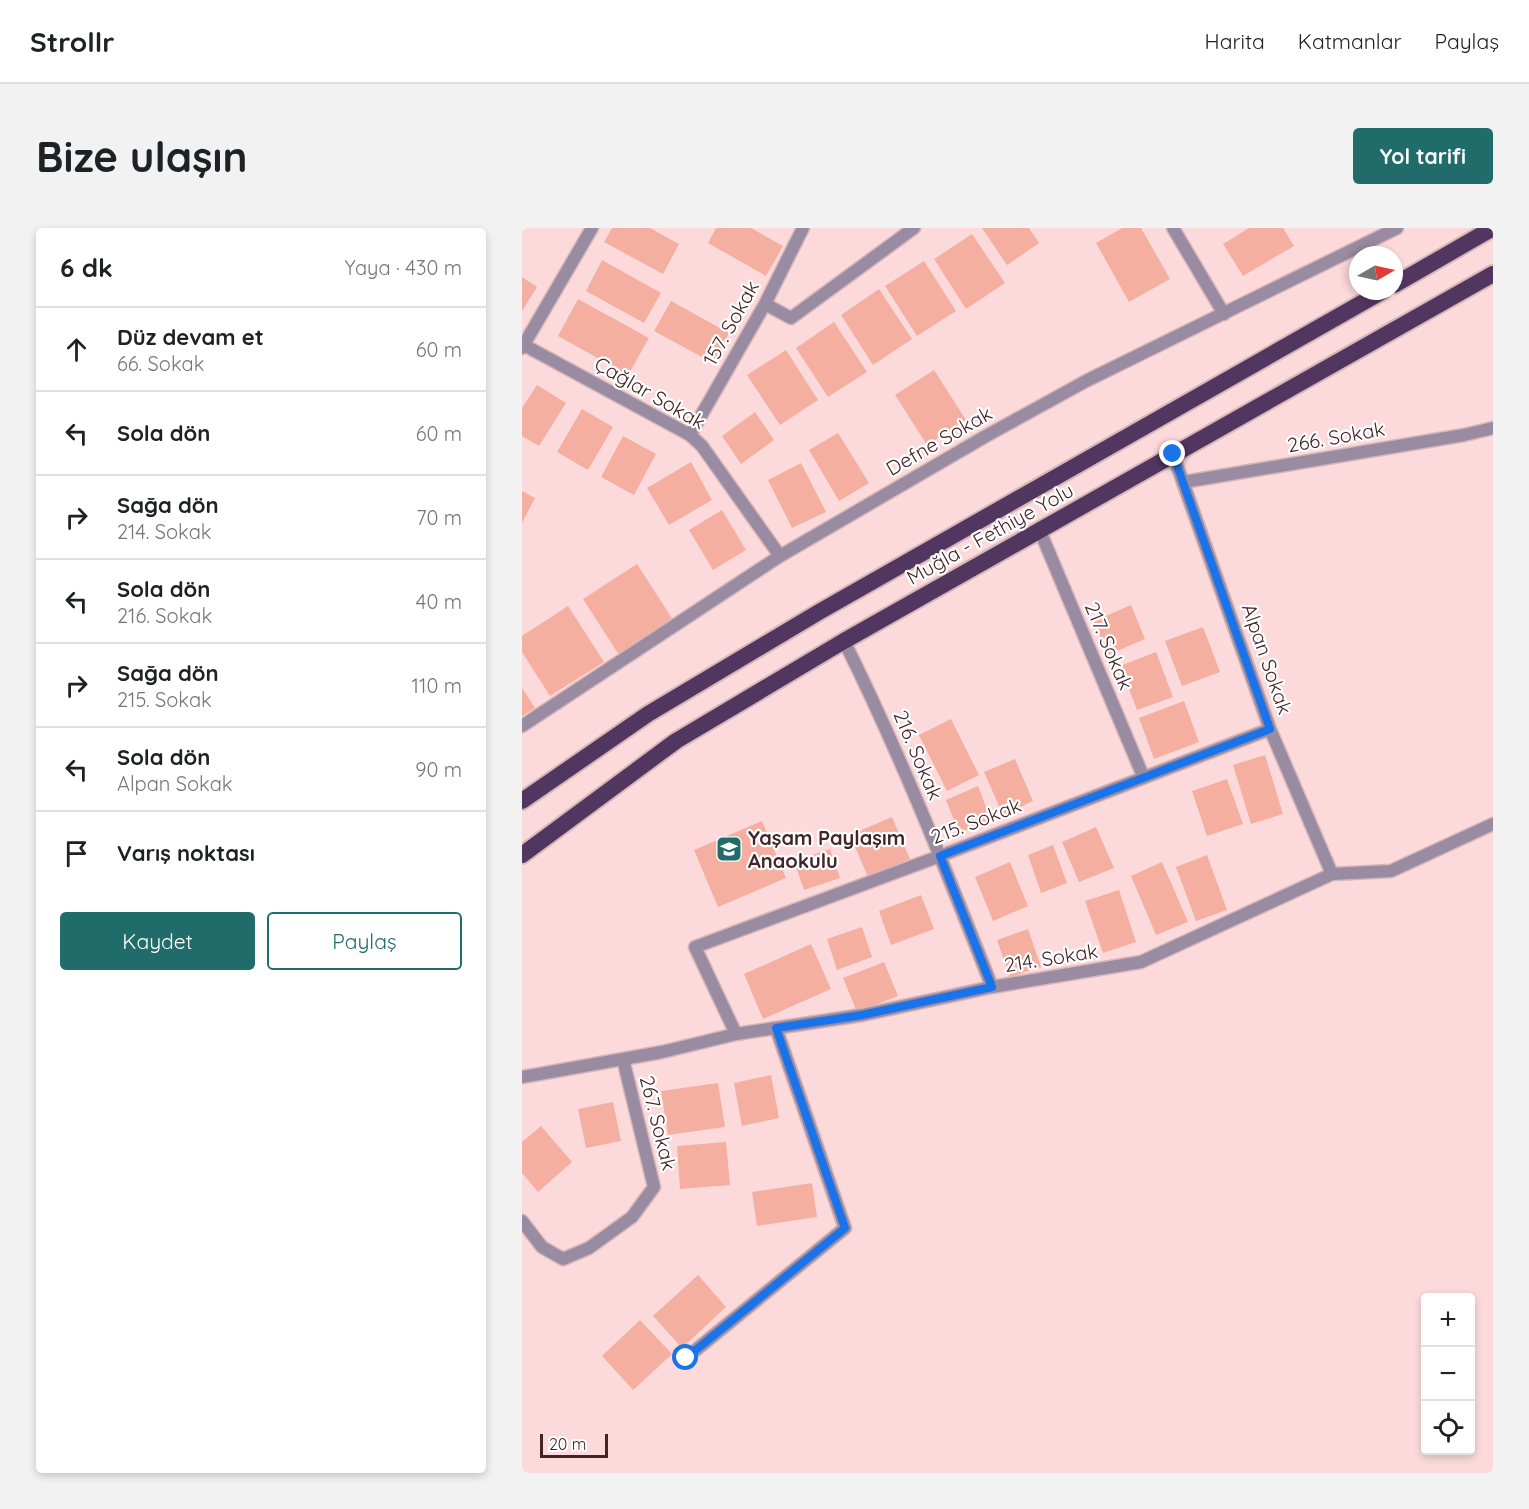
<!DOCTYPE html>
<html lang="tr">
<meta charset="utf-8">
<style>
:root{--surface:#fff;--page:#f2f2f2;--text:#202124;--muted:#757577;--line:#e0e0e0;--accent:#206c6a}
body{margin:0;font-family:Quicksand,sans-serif;background:var(--page);color:var(--text)}
.controls{position:absolute;right:18px;bottom:18px;display:grid;overflow:hidden;border-radius:6px;box-shadow:0 3px 9px #0003}
.controls button{width:54px;height:54px;display:grid;place-items:center;padding:0;border:0;border-bottom:2px solid var(--line);background:var(--surface);color:var(--text);font:30px sans-serif}
.compass{position:absolute;left:827px;top:18px;width:54px;height:54px;border-radius:50%;background:var(--surface);box-shadow:0 3px 9px #0003;rotate:81deg}
.scale{position:absolute;left:18px;bottom:15px;width:68px;box-sizing:border-box;padding-left:6px;border:3px solid #432427;border-top:0;font-size:16px;line-height:21px;white-space:nowrap;color:#432427;-webkit-text-stroke:4px #fff;paint-order:stroke}
.stop{position:absolute;width:18px;height:18px;margin:-14px;border:4px solid #1a73e8;border-radius:50%;background:#fff}
.stop.end{background:#1a73e8;border-color:#fff;box-shadow:0 2px 6px #0008}
.list{margin:0;padding:0;list-style:none}
h2{display:flex;justify-content:space-between;align-items:center;height:78px;margin:0;padding:0 24px;font-size:26px}
h2 small{font-size:20px;font-weight:400;color:var(--muted)}
.list li{display:grid;grid-template-columns:39px 1fr auto;gap:18px;align-items:center;box-sizing:border-box;height:84px;padding:0 24px;border-top:2px solid var(--line)}
.list b{display:block;font-size:22px;white-space:nowrap}
.list p{margin:0;font-size:20px;white-space:nowrap;color:var(--muted)}
.list em{font-size:20px;font-style:normal;color:var(--muted)}
.actions{display:flex;gap:12px;padding:18px 24px}
.actions a{flex:1;padding:14px 0;border:2px solid var(--accent);border-radius:6px;text-align:center;font-size:21px;color:var(--accent)}
.actions .main{background:var(--accent);color:#fff}
.icon{flex:none;width:33px;height:33px;fill:none;stroke:currentColor;stroke-width:2;stroke-linecap:round;stroke-linejoin:round}
.map{position:relative;flex:none;width:971px;height:1245px;overflow:hidden;border-radius:6px}
header{display:flex;align-items:center;gap:36px;box-sizing:border-box;height:84px;padding:0 30px;background:var(--surface);border-bottom:2px solid var(--line)}
header strong{font-size:28px}
nav{display:flex;gap:33px;margin-inline-start:auto;font-size:21px}
.intro{display:flex;align-items:center;justify-content:space-between;box-sizing:border-box;height:144px;padding:0 36px}
h1{margin:0;font-size:42px}
.button{padding:15px 27px;border-radius:6px;background:var(--accent);color:#fff;font-size:21px;font-weight:700}
main{display:flex;gap:36px;padding:0 36px}
aside{flex:1;background:var(--surface);border-radius:6px;box-shadow:0 3px 9px #0003}
.map>svg:first-child{display:block}
</style>
<header>
<strong>Strollr</strong>
<nav><a>Harita</a><a>Katmanlar</a><a>Paylaş</a></nav>
</header>
<div class="intro"><h1>Bize ulaşın</h1><a class="button">Yol tarifi</a></div>
<main>
<aside>
<h2>6 dk<small>Yaya · 430 m</small></h2>
<ul class="list">
<li><svg class="icon" aria-label="ahead" viewBox="0 0 24 24"><path d="M12 20V5M6 11l6-6 6 6"/></svg><div><b>Düz devam et</b><p>66. Sokak</p></div><em>60 m</em></li>
<li><svg class="icon" aria-label="left" viewBox="0 0 24 24"><path d="M17 20v-9H6M10 6l-5 5 5 5"/></svg><div><b>Sola dön</b></div><em>60 m</em></li>
<li><svg class="icon" aria-label="right" viewBox="0 0 24 24"><path d="M7 20v-9h11M14 6l5 5-5 5"/></svg><div><b>Sağa dön</b><p>214. Sokak</p></div><em>70 m</em></li>
<li><svg class="icon" aria-label="left" viewBox="0 0 24 24"><path d="M17 20v-9H6M10 6l-5 5 5 5"/></svg><div><b>Sola dön</b><p>216. Sokak</p></div><em>40 m</em></li>
<li><svg class="icon" aria-label="right" viewBox="0 0 24 24"><path d="M7 20v-9h11M14 6l5 5-5 5"/></svg><div><b>Sağa dön</b><p>215. Sokak</p></div><em>110 m</em></li>
<li><svg class="icon" aria-label="left" viewBox="0 0 24 24"><path d="M17 20v-9H6M10 6l-5 5 5 5"/></svg><div><b>Sola dön</b><p>Alpan Sokak</p></div><em>90 m</em></li>
<li><svg class="icon" aria-label="arrive" viewBox="0 0 24 24"><path d="M6 21V4h12l-3 4 3 4H6"/></svg><div><b>Varış noktası</b></div></li>
</ul>
<div class="actions"><a class="main">Kaydet</a><a>Paylaş</a></div>
</aside>
<div class="map">
<svg width="971" height="1245" viewBox="0 0 971 1245">
<rect width="100%" height="100%" fill="#fcdadc"/>
<path fill="#f4afa0" d="M90 0H128L157 16 141 46 82 14Z
M194 0H229L261 18 244 48 186 15Z
M460 0H507L517 15 485 37Z
M600 0H619L648 51 607 74 574 15Z
M727 0H761L772 18 721 48 701 16Z
M450 6 483 55 444 81 412 31Z
M80 32 139 65 122 95 64 63Z
M402 33 434 83 395 108 363 58Z
M0 49 15 59 0 83Z
M357 61 390 111 351 137 319 87Z
M56 71 127 110 106 147 36 108Z
M149 73 207 105 191 135 132 103Z
M312 94 345 144 306 169 274 120Z
M264 122 296 172 258 197 225 147Z
M412 142 444 192 405 217 373 167Z
M15 157 44 175 17 218 0 208V180Z
M60 181 91 199 66 242 35 224Z
M233 184 252 212 219 236 200 208Z
M316 205 347 255 317 273 287 222Z
M101 208 134 226 112 267 79 249Z
M169 234 190 272 147 297 125 260Z
M279 235 304 284 270 300 246 252Z
M0 263 13 270 0 295Z
M200 282 224 322 191 342 167 302Z
M115 336 151 392 97 427 61 371Z
M609 377 623 411 586 427 572 393Z
M46 378 82 434 28 468 0 424V408Z
M681 399 698 444 660 458 643 413Z
M634 424 651 469 615 482 598 438Z
M0 460 13 480 0 488Z
M662 473 677 514 632 531 617 490Z
M429 491 457 547 425 563 397 507Z
M743 527 761 586 729 596 711 537Z
M493 531 511 573 481 587 462 544Z
M705 551 721 596 685 608 670 563Z
M456 558 469 592 437 605 424 572Z
M370 589 388 631 346 649 328 607Z
M240 593 264 650 196 679 172 622Z
M574 599 592 640 557 654 540 614Z
M531 617 545 655 519 665 506 627Z
M308 621 318 650 282 662 272 633Z
M685 627 705 682 674 693 654 639Z
M488 634 506 678 471 693 453 649Z
M640 634 666 694 634 707 609 648Z
M597 662 614 714 581 725 563 673Z
M399 667 412 701 369 717 357 683Z
M340 699 350 729 315 742 305 711Z
M506 701 519 739 488 749 475 712Z
M289 716 309 761 241 791 222 746Z
M362 734 376 768 335 784 321 750Z
M249 847 257 890 220 898 212 855Z
M196 855 203 899 146 907 139 863Z
M91 874 99 913 64 920 56 881Z
M19 898 50 934 16 964 0 945V914Z
M204 914 208 957 158 961 155 918Z
M290 955 295 989 235 998 230 964Z
M176 1047 204 1079 160 1120 131 1088Z
M118 1092 150 1126 111 1162 80 1128Z"/>
<g fill="none" stroke-linecap="round" stroke-linejoin="round">
<g stroke="#d7b6b8" stroke-width="15">
<path id="minor" d="M651 0 702 86
M243 76 269 90 392 0
M0 116 168 207 180 218 258 328
M0 120 70 0
M168 207 243 76 281 0
M651 226 748 501 810 646
M662 254 942 207 971 200
M518 303 621 548
M322 413C378 525 424 642 470 759
M0 498 258 328 464 208 564 153 875 0
M214 806 173 719 418 628 748 501
M0 849 140 824 214 806 340 787 470 759 619 734 810 646 869 643 971 596
M0 993 20 1019 41 1031 67 1020 110 989 132 959 101 831
M164 1130 323 1000 254 800"/>
</g>
<g stroke="#d7b6b8" stroke-width="20">
<path id="trunk" d="M872 57 971 0
M0 573 126 486 297 384 861 63
M0 627 154 513 322 413 971 46"/>
</g>
<use href="#minor" stroke="#998ba2" stroke-width="12"/>
<use href="#trunk" stroke="#513660" stroke-width="16"/>
</g>
<g fill="none" stroke-linecap="round" stroke-linejoin="round">
<path stroke="#1a73e8" stroke-width="8" d="M164 1130 323 1000 254 800 340 787 470 759 418 628 748 501 651 226"/>
</g>
<defs>
<g id="school-square" transform="scale(1.35)"><rect x="-9" y="-9" width="18" height="18" rx="4" fill="#206c6a" stroke="#fff"/><path d="M0-5L7-2L0 1L-7-2ZM-4 1L0 2.5L4 1V4Q0 6-4 4Z" fill="#fff"/></g>
</defs>
<g fill-rule="evenodd">
<use href="#school-square" x="207" y="621"/>
</g>
<g text-anchor="middle" stroke-width="4.5" stroke-linejoin="round" paint-order="stroke">
<g font-size="20" fill="#432427" stroke="#fff">
<text transform="translate(209 95) rotate(-61)" y="7">157. Sokak</text>
<text transform="translate(128 165) rotate(30)" y="7">Çağlar Sokak</text>
<text transform="translate(814 209) rotate(-10)" y="7">266. Sokak</text>
<text transform="translate(417 213) rotate(-30)" y="7">Defne Sokak</text>
<text transform="translate(468 306) rotate(-29)" y="7">Muğla - Fethiye Yolu</text>
<text transform="translate(587 418) rotate(67)" y="7">217. Sokak</text>
<text transform="translate(745 431) rotate(71)" y="7">Alpan Sokak</text>
<text transform="translate(396 527) rotate(67)" y="7">216. Sokak</text>
<text transform="translate(454 593) rotate(-21)" y="7">215. Sokak</text>
<text transform="translate(529 730) rotate(-9)" y="7">214. Sokak</text>
<text transform="translate(136 895) rotate(76)" y="7">267. Sokak</text>
</g>
<g font-size="20" font-weight="bold" fill="#432427" stroke="#fff" text-anchor="start">
<text x="226" y="617">Yaşam Paylaşım<tspan x="226" dy="23">Anaokulu</tspan></text>
</g>
</g>
</svg>
<div class="controls">
<button>+</button>
<button>−</button>
<button><svg class="icon" aria-label="locate" viewBox="0 0 24 24"><circle cx="12" cy="12" r="6"/><path d="M12 2v4M12 18v4M2 12h4M18 12h4"/></svg></button>
</div>
<svg class="compass" viewBox="-18 -18 36 36"><path d="M0-13l5 13h-10z" fill="#e53935"/><path d="M0 13l5-13h-10z" fill="#757577"/></svg>
<div class="scale">20 m</div>
<div class="stop" style="left:164px;top:1130px"></div>
<div class="stop end" style="left:651px;top:226px"></div>
</div>
</main>
